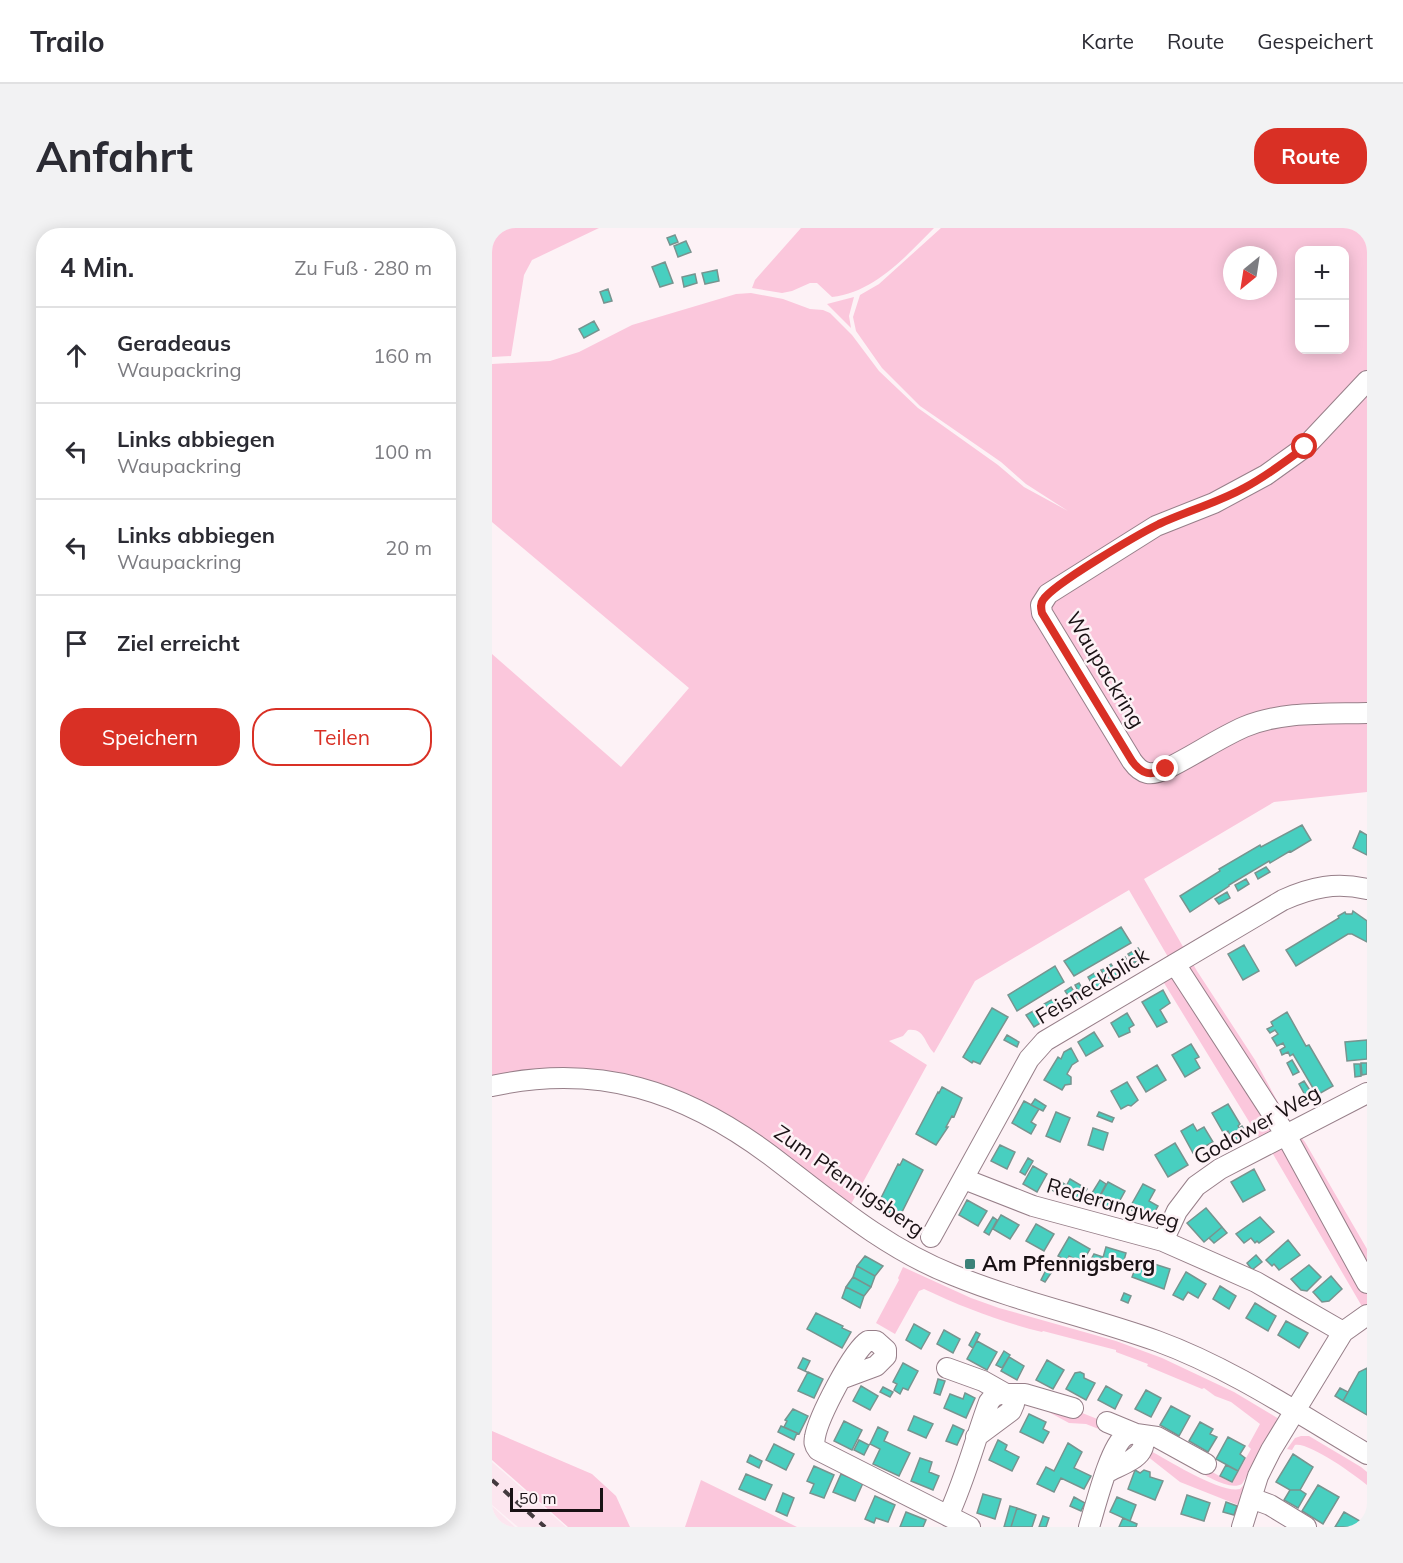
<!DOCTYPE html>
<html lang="de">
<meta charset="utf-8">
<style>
:root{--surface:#fff;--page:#f2f2f3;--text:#2b2b33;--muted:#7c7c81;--line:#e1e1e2;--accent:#d93025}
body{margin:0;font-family:Mulish,sans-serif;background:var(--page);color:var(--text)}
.controls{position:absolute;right:18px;top:18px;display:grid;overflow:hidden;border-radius:12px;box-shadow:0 3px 15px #0003}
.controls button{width:54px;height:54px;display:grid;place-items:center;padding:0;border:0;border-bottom:2px solid var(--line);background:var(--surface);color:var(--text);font:30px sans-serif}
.compass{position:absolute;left:731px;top:18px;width:54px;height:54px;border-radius:50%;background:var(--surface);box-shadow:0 3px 15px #0003;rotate:210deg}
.scale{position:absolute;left:18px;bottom:15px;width:93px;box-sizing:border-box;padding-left:6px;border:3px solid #191114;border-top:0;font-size:16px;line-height:21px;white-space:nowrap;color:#191114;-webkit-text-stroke:4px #fdf2f6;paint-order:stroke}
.stop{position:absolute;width:18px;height:18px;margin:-14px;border:4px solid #d93025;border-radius:50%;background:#fff}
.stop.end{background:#d93025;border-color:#fff;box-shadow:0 2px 6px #0008}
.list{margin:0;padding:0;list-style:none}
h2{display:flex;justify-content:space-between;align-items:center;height:78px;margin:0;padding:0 24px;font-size:26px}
h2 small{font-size:20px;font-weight:400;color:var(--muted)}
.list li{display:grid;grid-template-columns:39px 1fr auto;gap:18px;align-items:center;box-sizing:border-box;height:96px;padding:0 24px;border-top:2px solid var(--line)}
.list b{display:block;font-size:22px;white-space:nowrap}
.list p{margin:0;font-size:20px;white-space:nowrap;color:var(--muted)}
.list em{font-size:20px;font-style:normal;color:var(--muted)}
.actions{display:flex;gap:12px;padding:18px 24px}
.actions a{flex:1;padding:14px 0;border:2px solid var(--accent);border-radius:24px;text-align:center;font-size:21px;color:var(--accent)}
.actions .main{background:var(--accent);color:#fff}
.icon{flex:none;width:33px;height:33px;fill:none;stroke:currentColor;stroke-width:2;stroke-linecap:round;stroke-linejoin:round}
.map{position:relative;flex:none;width:875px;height:1299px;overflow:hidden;border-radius:24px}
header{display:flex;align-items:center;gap:36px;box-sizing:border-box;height:84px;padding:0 30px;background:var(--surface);border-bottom:2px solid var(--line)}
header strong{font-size:28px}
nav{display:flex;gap:33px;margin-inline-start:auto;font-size:21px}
.intro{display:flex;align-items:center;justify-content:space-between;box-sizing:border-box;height:144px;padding:0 36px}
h1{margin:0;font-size:42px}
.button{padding:15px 27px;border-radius:24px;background:var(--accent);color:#fff;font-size:21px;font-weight:700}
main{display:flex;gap:36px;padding:0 36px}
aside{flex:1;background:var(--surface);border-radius:24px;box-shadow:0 3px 15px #0003}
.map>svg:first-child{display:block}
</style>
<header>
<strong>Trailo</strong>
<nav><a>Karte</a><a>Route</a><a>Gespeichert</a></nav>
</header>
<div class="intro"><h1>Anfahrt</h1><a class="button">Route</a></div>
<main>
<aside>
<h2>4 Min.<small>Zu Fuß · 280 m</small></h2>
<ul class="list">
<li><svg class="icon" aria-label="ahead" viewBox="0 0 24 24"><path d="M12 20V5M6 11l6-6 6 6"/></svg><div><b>Geradeaus</b><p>Waupackring</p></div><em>160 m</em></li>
<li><svg class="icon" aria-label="left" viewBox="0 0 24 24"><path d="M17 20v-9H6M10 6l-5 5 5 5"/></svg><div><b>Links abbiegen</b><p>Waupackring</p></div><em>100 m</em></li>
<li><svg class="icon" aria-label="left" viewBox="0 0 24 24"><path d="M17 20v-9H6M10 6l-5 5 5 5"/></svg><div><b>Links abbiegen</b><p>Waupackring</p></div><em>20 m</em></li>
<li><svg class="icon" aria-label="arrive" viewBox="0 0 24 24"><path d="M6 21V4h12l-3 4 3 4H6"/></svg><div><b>Ziel erreicht</b></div></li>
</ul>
<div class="actions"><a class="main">Speichern</a><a>Teilen</a></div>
</aside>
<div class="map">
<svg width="875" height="1299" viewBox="0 0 875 1299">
<rect width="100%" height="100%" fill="#fdf2f6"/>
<path fill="#fce6ef" d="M0 1234 74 1299H26L0 1277Z
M0 1278 23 1299H0Z"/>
<path fill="#fbc7dc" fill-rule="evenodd" d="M8 0H107L40 32 32 47 19 128 0 129V3Z
M309 0H442C413 29 383 64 340 69L325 55H318L300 63 290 65 260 60 263 52Z
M449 0H875V564L782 574 652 651 705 743 763 832 795 891 813 914 875 1021V1087L781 926 764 905 669 750 683 741 637 662 483 753 442 825C432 815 433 800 416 802L411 808 397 813 435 837 358 978 188 866 0 851V426L129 539 197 460 0 294V136L58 133 87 124 140 97 244 66 259 65 291 71 318 81 331 82 338 85 360 107 387 143 426 180 506 237 532 259 576 283 534 256 509 234 428 178 390 140 364 103 361 89 368 67 387 56ZM808 22H852V122H808ZM740 27H776V63H740Z
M362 69 357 88 359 100 335 76Z
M411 1039 479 1070 507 1080 624 1113 670 1130 742 1164 787 1191 786 1196 750 1256C737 1263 714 1247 701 1241L704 1235 740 1255 759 1221 756 1218 768 1196 739 1174 723 1168 712 1160 710 1161 655 1138 656 1136 624 1124V1122L551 1103 550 1104C509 1094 470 1079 432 1061L427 1063 403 1106 384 1095 407 1052 406 1050Z
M544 1177 580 1181 613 1194 622 1207 594 1196 577 1195Z
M0 1203 100 1246 124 1268 138 1299H76L0 1232Z
M809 1208H817L869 1239 875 1244V1257C863 1247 817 1214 803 1217L800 1222 795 1221 803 1210Z
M657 1222C675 1232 730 1266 748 1261L759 1249 751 1279 688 1254 655 1228Z
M209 1252 305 1299H193Z"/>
<path fill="#48cfc0" stroke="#77948f" stroke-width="1.5" d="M183 7 186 14 178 17 175 10Z
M194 13 199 24 186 29 182 18Z
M173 34 181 55 168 59 160 39Z
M225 42 227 53 213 56 210 45Z
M203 46 205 55 192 59 190 49Z
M116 61 120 73 112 75 108 64Z
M102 93 107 102 92 110 87 101Z
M810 597 819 612 799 624 798 623 778 635 777 633 737 657V658L698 684 688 668 728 643 727 641 768 617 769 619Z
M868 603 875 607V627L861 620Z
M774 639 778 644 766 651 763 645Z
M754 651 757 656 746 663 743 657Z
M735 664 738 670 727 676 723 671Z
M861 683 875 693V714L860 706H856L804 738 794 722 847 690 846 688 853 684 854 686H860Z
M629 699 639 715 582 748 572 733Z
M752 717 767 743 751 752 736 726Z
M646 720 652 729 642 735 636 726Z
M633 729 640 740 635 743 628 731Z
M619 736 627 748 622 751 615 739Z
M563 738 572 754 525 783 516 767Z
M614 740 621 751 616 754 609 742Z
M604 744 612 757 603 762 596 749Z
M587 755 594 767 590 770 583 757Z
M579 759 587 771 581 775 573 763Z
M671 762 678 775 668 782 675 794 665 799 650 774Z
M561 771 568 783 559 788 552 776Z
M500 780 516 789 488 836 481 833 480 835 471 829Z
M543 782 550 794 542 799 534 787Z
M795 784 814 818 817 817 841 858 825 867 801 826 798 828 796 824 790 827 788 822 793 819 791 815 785 818 780 810 786 806 783 802 778 805 775 801 781 798 779 794Z
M635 785 642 797 637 800 638 804 627 809 619 795Z
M602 804 611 818 594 828 586 814Z
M515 807 527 814 525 819 512 812Z
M875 812V831L855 833 853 814Z
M699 816 707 829 703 831 708 840 693 849 680 827Z
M579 820 586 833 580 837 575 846 579 849V856L573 857 570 862 552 852 566 829 569 831 572 824Z
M800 832 807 844 801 847 795 835Z
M869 835H875V846L870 847Z
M862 836H868L869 848 863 849Z
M665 837 674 852 654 864 645 849Z
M812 853 819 864 813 867 807 856Z
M635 854 646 872 639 878 636 877 629 881 619 863Z
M450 859 470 870 462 889 460 888 454 899H456L444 917 424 906 446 864 447 865Z
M543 871 554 878 551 883 539 877Z
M532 873 547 881 539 894 544 897 539 906 520 895Z
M736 876 748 896 746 898 747 900 750 898 755 906 742 914 736 903 732 906 720 885Z
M564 884 578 890 568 914 554 908Z
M607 884 622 890 620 894 605 888Z
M701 896 705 903 712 899 721 914 701 925 689 903Z
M601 900 616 905 611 922 596 917Z
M683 915 696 937 676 949 663 927Z
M508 917 523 924 515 941 499 933Z
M536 930 541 933 533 947 528 944Z
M411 931 431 942 410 984 405 989 385 978 406 936 408 937Z
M541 938 555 946 545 964 531 956Z
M762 941 773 962 751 974 739 954Z
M578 951 595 961 587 975 570 966Z
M566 952 574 957 568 967 560 962Z
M608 952 614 956 607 969 600 965Z
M616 954 633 963 622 983 605 974Z
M651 956 663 962 657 973 666 978 658 992 637 981Z
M475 972 495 983 486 998 467 987Z
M714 980 730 999 712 1014 695 995Z
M509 987 527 997 518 1011 501 1001Z
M501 989 505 992 497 1007 492 1004Z
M768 989 782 1004 767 1015 765 1013 763 1015 759 1010 752 1015 744 1006Z
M544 996 562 1006 552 1023 534 1013Z
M730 999 735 1005 722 1015 717 1010Z
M577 1009 598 1021 590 1035 577 1028 575 1033 566 1028Z
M796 1012 808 1027 787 1042 782 1036 780 1038 774 1032Z
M614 1019 634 1025 630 1039 610 1033Z
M602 1026 611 1029 608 1039 597 1035Z
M764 1027 770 1034 760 1042 755 1035Z
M373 1028 391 1038 383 1048 365 1038Z
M656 1034 678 1041 672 1061 640 1049 645 1036 654 1039Z
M817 1037 829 1049 815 1063 809 1062 799 1051Z
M365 1038 383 1048 379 1059 361 1049Z
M554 1042 559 1045 553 1054 549 1052Z
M694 1044 714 1056 706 1070 696 1064 691 1072 681 1067Z
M839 1048 850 1061 837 1073 830 1074 821 1064Z
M361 1049 379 1059 372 1068 354 1059Z
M728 1058 744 1068 737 1081 721 1071Z
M354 1059 372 1068 368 1080 350 1070Z
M632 1065 639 1068 636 1075 629 1072Z
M763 1075 784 1088 776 1103 754 1090Z
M324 1085 351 1098 350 1100 359 1104 350 1120 315 1101Z
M794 1093 816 1105 807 1120 786 1107Z
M422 1096 438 1105 429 1121 414 1112Z
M452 1102 468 1111 461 1125 445 1116Z
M484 1104 488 1106 481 1120 477 1117Z
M485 1113 505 1124 495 1142 475 1131Z
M512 1123 518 1127 510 1140 504 1137Z
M517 1129 532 1138 525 1152 509 1143Z
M311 1130 318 1133 313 1143 315 1144 306 1140Z
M555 1132 572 1142 561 1161 544 1152Z
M411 1135 426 1143 416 1162 411 1160 408 1166 402 1162 405 1156 401 1154Z
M875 1140V1187L851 1173 867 1144Z
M316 1144 331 1151 322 1170 306 1163Z
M588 1144 592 1146V1150L603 1155 594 1172 574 1161 583 1145Z
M446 1151 453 1153 448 1167 442 1165Z
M369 1158 386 1168 378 1182 361 1173Z
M614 1158 630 1167 623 1181 606 1172Z
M391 1159 401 1164 398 1169 388 1164Z
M848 1160 856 1164 851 1173 843 1168Z
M654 1162 669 1170 659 1189 643 1181Z
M473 1165 483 1170 474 1190 452 1180 458 1166 471 1171Z
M679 1178 698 1188 687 1208 668 1197Z
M301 1181 316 1188 307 1206 292 1199 295 1193 293 1192Z
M537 1186 554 1194 551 1201 557 1204 551 1215 528 1204Z
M422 1188 441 1196 434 1210 416 1202Z
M352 1193 370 1202 360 1222 342 1213Z
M708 1194 721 1201 718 1206 725 1209 716 1224 697 1213Z
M461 1197 472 1202 465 1217 454 1213Z
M289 1198 305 1205 302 1212 286 1204Z
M386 1199 396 1204 392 1213 418 1225 407 1248 381 1236 388 1221 378 1216Z
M736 1209 753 1218 748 1226 753 1230 746 1243 724 1231Z
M367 1212 377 1217 372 1227 362 1222Z
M506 1212 515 1217 513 1222 527 1229 520 1243 497 1232Z
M576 1215 590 1224 582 1240 599 1248 592 1261 569 1250 562 1264 545 1256 554 1239 562 1243Z
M282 1216 302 1226 294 1242 274 1232Z
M801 1226 821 1239 808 1262H798L784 1254Z
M258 1227 270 1233 267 1240 255 1234Z
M428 1230 440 1234 437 1244 447 1248 441 1262 419 1253Z
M734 1237 746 1243 740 1254 728 1248Z
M322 1238 342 1247 332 1270 318 1265 322 1256 315 1253Z
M643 1242 648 1245 652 1242 658 1244V1249L671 1253 663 1272 636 1261Z
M254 1246 280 1257 273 1272 247 1261Z
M349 1246 371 1255 363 1273 341 1264Z
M826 1257 847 1269 831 1296 810 1283Z
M798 1262H808L814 1266 806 1280 792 1272Z
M291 1265 302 1270 295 1288 284 1283Z
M491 1266 509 1271 503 1291 485 1285Z
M695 1267 718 1275 712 1293 689 1286Z
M383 1268 403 1277 396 1294 384 1290 382 1295 373 1291Z
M582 1269 593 1275 589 1283 578 1278Z
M625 1269 644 1277 638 1293 618 1284Z
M734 1274 745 1278 742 1287 731 1284Z
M518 1278 525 1280 519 1299H512Z
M525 1280 544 1287 540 1299H519Z
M414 1284 434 1292 431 1299H408Z
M852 1284 875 1297 874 1299H843Z
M551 1288 557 1290 554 1299H547Z
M631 1290 645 1296 644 1299H627Z"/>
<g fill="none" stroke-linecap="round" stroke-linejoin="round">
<g stroke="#977f89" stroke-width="22">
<path id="minor" d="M875 153 813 219 774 247 722 275 664 298 556 366 549 377 550 385 640 533C650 547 659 548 674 541 701 528 725 511 752 499 789 483 835 486 875 485
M683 736 794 907 875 1055
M0 858C107 835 192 863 278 927 336 971 392 1020 461 1047 527 1074 598 1089 665 1113 739 1140 807 1186 875 1226
M472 951 541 978 671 1013 764 1054 851 1104
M439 1009 537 831 553 813 791 672C820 659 844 654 875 661
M671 1013 685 983 704 958 728 941 875 865
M455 1140 491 1153 514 1166H533L581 1180
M349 1151 384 1138 394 1128V1122L384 1113H376C361 1122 326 1190 323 1209 322 1214 322 1217 326 1222L478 1299
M615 1194 644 1206 665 1209 714 1236
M759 1270 778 1277 814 1299
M456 1288C473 1252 483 1212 497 1174 504 1163 517 1163 522 1176L519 1183 484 1209
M597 1299C603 1280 618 1218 633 1208 643 1201 657 1211 649 1223 643 1233 624 1239 614 1245
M750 1299 766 1248 779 1222 851 1104 875 1087"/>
</g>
<use href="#minor" stroke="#fff" stroke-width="20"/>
<path stroke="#433a3e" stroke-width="4" stroke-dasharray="8 8" stroke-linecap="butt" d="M0 1252 53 1299"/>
</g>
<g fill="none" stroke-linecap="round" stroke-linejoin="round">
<path stroke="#d93025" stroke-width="8" d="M674 541C659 548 650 547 640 533L550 385C549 380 548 376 551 372 561 356 647 306 667 296 695 283 725 275 752 260 773 249 793 234 813 219"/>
</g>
<rect fill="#3b8178" stroke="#fdf2f6" stroke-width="2" x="472" y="1030" width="12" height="12" rx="3"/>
<g text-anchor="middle" stroke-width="5" stroke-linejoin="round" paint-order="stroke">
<g font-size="21" fill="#191114" stroke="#fdf2f6">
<text transform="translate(613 442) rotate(59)" y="7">Waupackring</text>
<text transform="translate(600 758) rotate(-31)" y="7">Feisneckblick</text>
<text transform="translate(765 897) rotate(-29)" y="7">Godower Weg</text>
<text transform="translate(357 953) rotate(35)" y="7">Zum Pfennigsberg</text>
<text transform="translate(621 976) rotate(16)" y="7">Rederangweg</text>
</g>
<g font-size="21" font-weight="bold" fill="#191114" stroke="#fdf2f6" text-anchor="start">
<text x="490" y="1043">Am Pfennigsberg</text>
</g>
</g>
</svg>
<div class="controls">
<button>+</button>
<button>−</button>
</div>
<svg class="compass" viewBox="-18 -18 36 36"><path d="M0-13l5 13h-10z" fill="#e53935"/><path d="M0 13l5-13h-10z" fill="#7c7c81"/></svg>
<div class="scale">50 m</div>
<div class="stop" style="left:813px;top:219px"></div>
<div class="stop end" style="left:674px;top:541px"></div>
</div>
</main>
